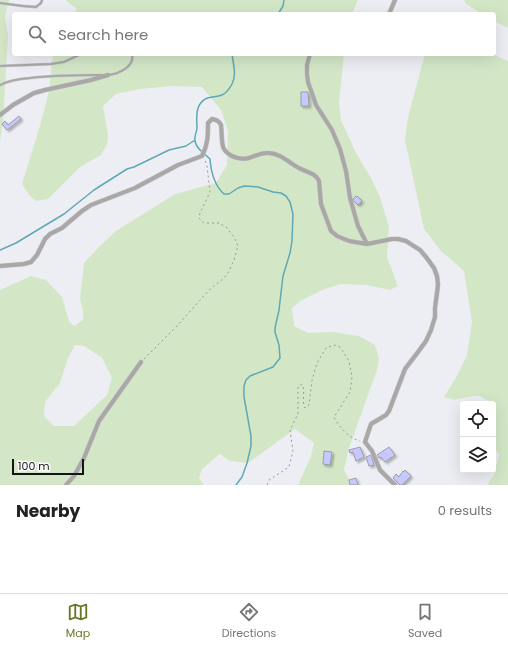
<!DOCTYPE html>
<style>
:root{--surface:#fff;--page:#f2f2f2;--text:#222;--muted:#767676;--line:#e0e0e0;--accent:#667725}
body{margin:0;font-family:Poppins,sans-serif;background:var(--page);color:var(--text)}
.controls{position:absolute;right:12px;bottom:12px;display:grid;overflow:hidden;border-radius:4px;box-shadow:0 4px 16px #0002}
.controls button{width:36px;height:36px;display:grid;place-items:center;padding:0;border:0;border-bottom:1px solid var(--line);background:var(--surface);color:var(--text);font:20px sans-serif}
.scale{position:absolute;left:12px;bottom:10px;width:72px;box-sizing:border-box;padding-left:4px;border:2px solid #141416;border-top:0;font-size:11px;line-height:14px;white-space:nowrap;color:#141416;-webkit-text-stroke:3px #fff;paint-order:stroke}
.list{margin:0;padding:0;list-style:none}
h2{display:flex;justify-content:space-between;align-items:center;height:52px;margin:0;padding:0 16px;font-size:17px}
h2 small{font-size:13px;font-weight:400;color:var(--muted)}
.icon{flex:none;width:22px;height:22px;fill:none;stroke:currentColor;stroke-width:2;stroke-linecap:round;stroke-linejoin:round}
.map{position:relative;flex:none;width:508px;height:485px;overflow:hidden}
.search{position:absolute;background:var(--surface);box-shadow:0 4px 16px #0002;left:12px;right:12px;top:12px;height:44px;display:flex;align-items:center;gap:10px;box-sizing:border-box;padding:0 14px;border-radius:4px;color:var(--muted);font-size:15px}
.sheet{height:108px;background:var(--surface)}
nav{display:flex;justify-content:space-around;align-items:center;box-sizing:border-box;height:56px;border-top:1px solid var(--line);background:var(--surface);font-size:11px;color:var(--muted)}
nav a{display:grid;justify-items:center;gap:2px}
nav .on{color:var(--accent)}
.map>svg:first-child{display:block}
</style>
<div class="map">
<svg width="508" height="485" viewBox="0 0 508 485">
<defs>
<filter id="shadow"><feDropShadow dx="2" dy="2" stdDeviation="1" flood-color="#0004"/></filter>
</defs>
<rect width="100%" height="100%" fill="#edeef4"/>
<path fill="#d3e7c7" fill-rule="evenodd" d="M0 0H9L5 17 8 36 3 122 0 141Z
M65 0H358L352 14H76V8Z
M464 0H508V28L494 21V14H482L466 4Z
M53 54H344L339 103 341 120 356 153 370 176 380 197 389 227 387 257 398 286 390 290 367 285 341 284 322 290 300 301 292 308 294 326 308 333 333 332 359 336 375 345 379 358 377 370 349 448 344 470 352 485H298L311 456 314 443 295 429 248 463 230 461 220 454 202 469 199 478 204 485H0V290L31 276 46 280 62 297 69 321 74 326 83 320V311L80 299 84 263 98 248 116 231 175 194 216 183 227 165 228 131 221 110 202 87 172 86 140 89 116 94 103 106 108 135 107 144 101 155 80 167 48 199 36 201 29 195 22 184 39 129 49 91ZM75 345 84 346 102 358 112 378 107 395 74 426H54L44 416 45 402 60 383 68 358Z
M425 54H493L508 61V485H487L494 475 499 455 494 447H493V404H489L488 401 480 396H472L454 400 444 397 458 374 467 355 472 322 464 271 441 251 424 229 405 140 408 117Z"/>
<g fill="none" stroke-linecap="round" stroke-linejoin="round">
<path stroke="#5fa8b6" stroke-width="1.5" d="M278 14 283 6 284 0
M232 54C233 63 237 75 232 84 230 88 226 93 222 95 214 98 206 95 200 104 195 111 197 121 197 128 197 132 194 136 195 140 195 148 205 154 210 159 211 172 214 185 224 194H229L238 188 244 186 258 187 273 192 281 193 286 196 290 202 293 214 292 241 290 253 283 276 279 310 275 328V332L279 345 280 358 273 367 250 376 246 380 244 386V397L251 436V446L247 463 242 477 236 485
M0 250 16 243 64 214 94 190 127 169 134 167 169 150 186 146 195 140"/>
</g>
<path fill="#c6c8ff" stroke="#9c9da3" filter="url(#shadow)" d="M301 92H308L309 106H301Z
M19 116 21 119 7 130 2 124 5 121 8 125Z
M356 196V197L357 196 362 201 358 205 353 200 354 199H353Z
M360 447 364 457 356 461 353 452 350 453 349 450Z
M389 447 395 455 385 462 381 457 379 458 377 455Z
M324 451 332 452 330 465 323 464Z
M371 455 374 465 369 466 366 457Z
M405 470 411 476 402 485H400L393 478 396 474 399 477 403 471V472Z
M356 478 358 485H350L349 480Z"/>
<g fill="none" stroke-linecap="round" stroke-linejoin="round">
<g stroke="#cacbd0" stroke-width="3">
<path id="service" d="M0 3 23 6 36 7 41 3 42 0
M0 66 51 64 64 62 81 54
M108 75C118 74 135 67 132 54
M0 85C10 80 19 79 30 78 54 75 77 75 102 75"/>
</g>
<g stroke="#cacbd0" stroke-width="5">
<path id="minor" d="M389 14 395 0
M310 54 307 65V74L308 82 316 105 332 130 340 149 346 171 350 198 358 226 367 244
M0 115 13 105 34 93 45 90 91 80 108 75
M0 266 24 264 31 262 37 255 45 239 50 234 62 228 82 211 91 205 135 188 178 165 202 156C208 144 208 136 208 123L212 119C217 120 219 121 221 125 222 131 221 144 224 149 229 157 240 160 249 158 255 156 262 152 269 153 282 154 289 163 299 168 306 172 316 173 319 181L321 204 331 231 337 236 349 241 367 244 392 239H398L406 241 420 250 426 257 434 268 437 276 438 285 435 308V317L431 330 426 341 418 352 405 369 389 411 386 415 371 424 365 442 372 451 380 470 395 485
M66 485 74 476 84 458 99 421 141 362"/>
</g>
<path stroke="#97989c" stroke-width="1" stroke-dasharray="2 3" stroke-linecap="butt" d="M144 359 177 326 210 289 223 279 228 273 234 260 238 246 234 237 227 228 219 223H204L199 218 200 213 210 192 207 166 205 160
M267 485 269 480 289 467 293 451 290 430 298 414V387L302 384C306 391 301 400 305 408L309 405 312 380 317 363 326 348 334 345 340 347 349 361 352 377 350 392 334 417C338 426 350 439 360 441"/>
<use href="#service" stroke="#aaa8a6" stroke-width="2"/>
<use href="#minor" stroke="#aaa8a6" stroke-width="4"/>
</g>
</svg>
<div class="controls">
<button><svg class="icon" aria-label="locate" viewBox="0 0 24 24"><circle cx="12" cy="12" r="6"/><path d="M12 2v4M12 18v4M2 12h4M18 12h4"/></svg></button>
<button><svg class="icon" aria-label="layers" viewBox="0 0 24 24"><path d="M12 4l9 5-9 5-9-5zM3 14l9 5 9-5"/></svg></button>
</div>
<div class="scale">100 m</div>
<div class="search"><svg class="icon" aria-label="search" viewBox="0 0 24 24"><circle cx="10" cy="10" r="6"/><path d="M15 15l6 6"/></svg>Search here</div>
</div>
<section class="sheet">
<h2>Nearby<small>0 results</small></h2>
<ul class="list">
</ul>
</section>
<nav>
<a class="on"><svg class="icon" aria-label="map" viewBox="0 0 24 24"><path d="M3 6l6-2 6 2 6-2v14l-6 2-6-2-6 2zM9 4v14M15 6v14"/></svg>Map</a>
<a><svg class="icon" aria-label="directions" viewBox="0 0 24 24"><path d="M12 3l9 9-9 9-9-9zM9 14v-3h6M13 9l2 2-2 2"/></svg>Directions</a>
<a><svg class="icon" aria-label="saved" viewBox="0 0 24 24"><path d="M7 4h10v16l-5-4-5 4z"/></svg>Saved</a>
</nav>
